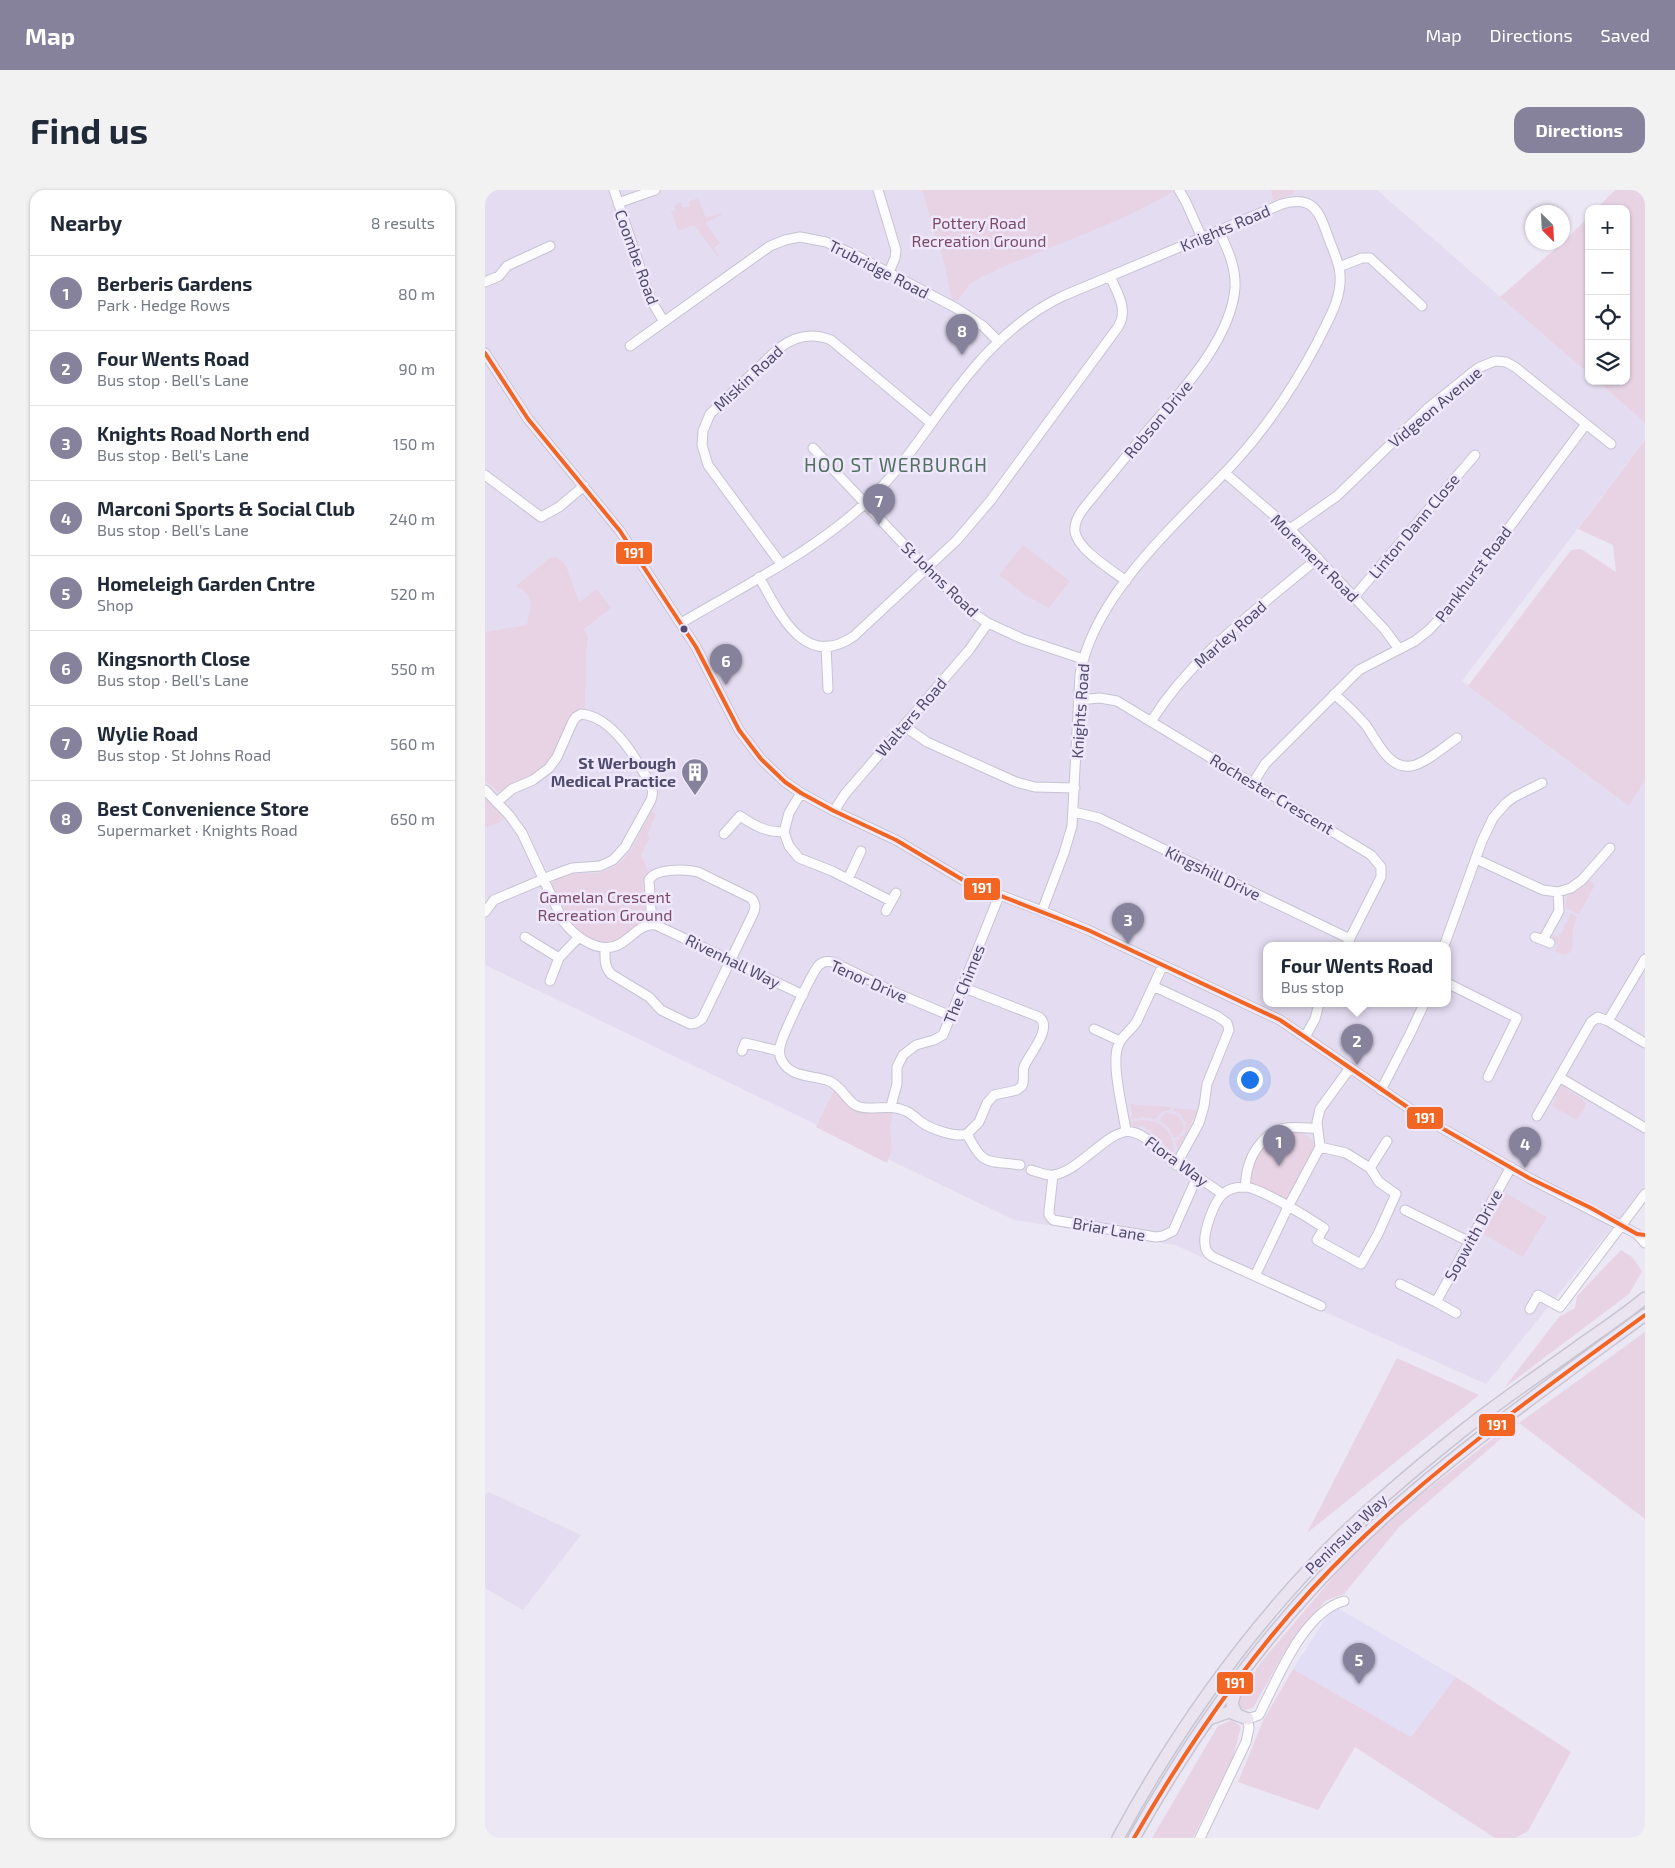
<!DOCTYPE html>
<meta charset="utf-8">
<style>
:root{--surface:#fff;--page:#f2f2f3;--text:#1f2937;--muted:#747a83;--line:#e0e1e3;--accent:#87829c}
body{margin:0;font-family:"Exo 2",sans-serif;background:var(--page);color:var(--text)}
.controls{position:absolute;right:15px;top:15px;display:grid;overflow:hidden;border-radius:10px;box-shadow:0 1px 4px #0004}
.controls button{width:45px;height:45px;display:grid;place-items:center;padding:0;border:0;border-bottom:1px solid var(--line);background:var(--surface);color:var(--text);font:25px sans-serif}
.compass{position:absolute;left:1040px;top:15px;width:45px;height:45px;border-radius:50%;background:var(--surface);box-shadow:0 1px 4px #0004;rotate:156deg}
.you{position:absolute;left:764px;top:889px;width:18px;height:18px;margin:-12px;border:4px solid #fff;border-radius:50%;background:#1a73e8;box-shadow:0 0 0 8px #1a73e833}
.badge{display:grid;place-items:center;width:32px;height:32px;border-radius:50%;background:var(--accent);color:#fff;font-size:16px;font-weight:700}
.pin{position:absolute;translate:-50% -41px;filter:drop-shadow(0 1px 2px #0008)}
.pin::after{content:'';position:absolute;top:26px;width:18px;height:15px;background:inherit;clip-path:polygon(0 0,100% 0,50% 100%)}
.popup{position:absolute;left:778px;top:752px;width:188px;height:65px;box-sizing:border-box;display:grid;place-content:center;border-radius:10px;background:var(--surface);filter:drop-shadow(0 1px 4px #0005);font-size:16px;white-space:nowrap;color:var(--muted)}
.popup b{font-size:19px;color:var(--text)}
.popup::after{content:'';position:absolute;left:50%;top:100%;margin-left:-10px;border:10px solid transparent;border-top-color:var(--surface)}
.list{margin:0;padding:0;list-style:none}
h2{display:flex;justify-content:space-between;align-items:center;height:65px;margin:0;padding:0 20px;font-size:21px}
h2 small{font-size:16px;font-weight:400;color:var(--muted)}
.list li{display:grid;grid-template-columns:32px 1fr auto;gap:15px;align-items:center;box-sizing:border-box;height:75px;padding:0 20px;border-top:1px solid var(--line)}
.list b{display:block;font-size:19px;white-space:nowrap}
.list p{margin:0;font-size:16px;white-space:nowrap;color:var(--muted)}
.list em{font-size:16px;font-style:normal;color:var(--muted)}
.icon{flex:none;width:28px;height:28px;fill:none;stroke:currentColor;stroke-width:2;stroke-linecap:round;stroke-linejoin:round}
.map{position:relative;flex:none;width:1160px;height:1648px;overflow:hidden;border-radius:15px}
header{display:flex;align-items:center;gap:30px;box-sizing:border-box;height:70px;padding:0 25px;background:var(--accent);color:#fff}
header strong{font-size:24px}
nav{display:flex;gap:28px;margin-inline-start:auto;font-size:18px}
.intro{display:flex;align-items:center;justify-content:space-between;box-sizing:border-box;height:120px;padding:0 30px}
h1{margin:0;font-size:35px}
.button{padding:12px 22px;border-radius:15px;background:var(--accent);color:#fff;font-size:18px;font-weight:700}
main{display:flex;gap:30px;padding:0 30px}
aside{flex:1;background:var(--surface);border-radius:15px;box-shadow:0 1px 4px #0004}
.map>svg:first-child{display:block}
</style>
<header>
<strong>Map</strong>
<nav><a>Map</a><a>Directions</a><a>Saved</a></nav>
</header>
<div class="intro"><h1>Find us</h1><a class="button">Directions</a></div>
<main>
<aside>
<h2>Nearby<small>8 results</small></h2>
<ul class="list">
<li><span class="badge">1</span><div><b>Berberis Gardens</b><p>Park · Hedge Rows</p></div><em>80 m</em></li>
<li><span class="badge">2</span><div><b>Four Wents Road</b><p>Bus stop · Bell's Lane</p></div><em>90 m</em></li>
<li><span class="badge">3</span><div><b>Knights Road North end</b><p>Bus stop · Bell's Lane</p></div><em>150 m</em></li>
<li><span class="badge">4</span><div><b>Marconi Sports &amp; Social Club</b><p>Bus stop · Bell's Lane</p></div><em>240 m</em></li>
<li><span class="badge">5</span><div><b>Homeleigh Garden Cntre</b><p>Shop</p></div><em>520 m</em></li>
<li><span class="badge">6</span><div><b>Kingsnorth Close</b><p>Bus stop · Bell's Lane</p></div><em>550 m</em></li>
<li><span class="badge">7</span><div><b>Wylie Road</b><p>Bus stop · St Johns Road</p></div><em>560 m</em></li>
<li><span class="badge">8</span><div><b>Best Convenience Store</b><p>Supermarket · Knights Road</p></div><em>650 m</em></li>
</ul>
</aside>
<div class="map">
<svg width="1160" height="1648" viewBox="0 0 1160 1648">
<rect width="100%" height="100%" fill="#ece7f4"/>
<path fill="#e4ddf2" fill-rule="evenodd" d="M0 0H892L1104 184V191H1112L1160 233V250L977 491 1144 615 1160 590V997L1001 1194 690 1055 529 1030 0 775ZM782 756H962V814H782Z
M4 1302 96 1345 38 1420 0 1398V1304Z"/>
<path fill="#e2def6" d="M849 1416 971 1487 926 1547 808 1479Z"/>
<path fill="#e8d3e5" d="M437 0H688L689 1C628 38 558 57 495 88L485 94 472 111 467 110 459 72Z
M786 0H810L808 4 788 11Z
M1130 0H1160V233L1112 191H1141V19H1111Z
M213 8 221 28 236 23 237 25 220 33 235 53 229 58 234 66 233 67 209 35 193 41 186 21H190L189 16 196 12 198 18 205 16 203 12Z
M1104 27V184L1015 107 1078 52Z
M1160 250V590L1144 616 983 496 1086 360 1096 359 1131 382 1128 355 1093 339Z
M538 355 585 391 564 418 540 405 514 385Z
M71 367 78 372 82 378 94 412 112 399 126 418 99 439 103 447 101 464 100 518 88 522 69 563 61 575 52 583 31 591 13 602 0 591V442L42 435C45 415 52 408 31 396L65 368Z
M0 608 19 628 14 633 0 637Z
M166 621 171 624 162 645 165 647 156 665 164 681C153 694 161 713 160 728 154 735 135 750 125 752 98 756 71 717 67 693 78 679 101 686 115 682 122 681 128 677 133 674 149 662 157 638 166 621Z
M1104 690 1110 695 1094 724 1080 718 1082 706 1094 699Z
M1086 723 1092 727 1088 740 1087 760 1084 763 1078 765 1070 761 1073 755C1069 752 1067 750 1068 745L1074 747Z
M1077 895 1082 897V900L1096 908 1100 913V917L1092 930 1067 916 1071 909 1070 904Z
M351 896C361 924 381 924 405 919L408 922 405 937 407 960 402 973 331 937Z
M645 913 651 915 686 917 685 920 677 922 671 929 657 927 645 930 647 924Z
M688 918 711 920 715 918 716 919 712 922 693 960 694 964 690 951 699 944 701 933 695 924 688 920Z
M681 923 692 925 698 932C700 940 697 945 689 948L683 937 674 930Z
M656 930C668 930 680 934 686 946 688 952 688 959 691 965L684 963 683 958 660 937 656 936 650 938 645 934V932Z
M807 941C818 944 826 944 831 957L812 997 801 1011 766 995C761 977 775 960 786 948L789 949 797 944 798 942Z
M1021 1003 1062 1027 1038 1067 998 1044Z
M1136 1060 1147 1067 1157 1081 1144 1104 1019 1198 1074 1127 1090 1118 1092 1106Z
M1160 1142V1329L1034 1233 914 1337 859 1404 840 1411 800 1461 768 1518 759 1520 754 1516 755 1504 776 1472 866 1366 921 1316 1027 1234 1034 1233Z
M912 1168 994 1205 822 1343Z
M808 1479 926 1547 971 1487 1086 1562 1043 1641 1030 1648H1010L870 1557 833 1620 753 1592 778 1531Z
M747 1530 756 1537 748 1567 708 1648H667L733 1536Z"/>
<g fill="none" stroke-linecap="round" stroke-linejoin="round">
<g stroke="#c6c3d2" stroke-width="11">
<path id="minor" d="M129 0 166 110 179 132
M393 0 411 60 410 68 404 82
M694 0 701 12 717 48
M133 13 170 0
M854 77 877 68H885L937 116
M0 92 14 86 22 76 65 56
M145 156 285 56 300 50 315 47 341 52 370 65 471 118 498 136 513 151
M0 163 43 229 135 341 211 457 254 540 276 569 300 592 316 603 349 621 411 650 483 693 557 721 603 740 795 830 934 925 1044 988 1137 1036 1152 1044 1160 1053
M328 258 441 378 488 423 503 433 538 449 598 469
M740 283 805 339 900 440 914 459
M0 285 56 327 74 317 99 296
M805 339 852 306 943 218 993 178 1010 171 1021 172 1030 177 1126 254
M296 374 223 275 217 255 218 241 225 224 293 159C309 146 326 142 346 150L446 233
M274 387C294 422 319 481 369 446L472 350 506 310 633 137C644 119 632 103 625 86
M641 391C627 380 593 360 590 342 588 327 603 314 611 303 629 282 646 260 664 239 696 202 746 149 750 98 751 77 743 60 734 41
M869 407 990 265
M196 433C262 394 336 358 391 303 413 280 430 256 448 231 484 181 521 133 578 106L797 14C831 4 835 25 845 52 849 62 854 73 855 84 857 109 843 130 833 151 810 195 782 237 749 273 695 331 610 402 595 484L587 636 579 663 557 721
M341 456 343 499
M849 504C860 513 870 523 880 534 891 548 903 580 926 576 940 574 960 556 972 548
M593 510 615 508 632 511 886 665 896 677V687L861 756
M667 530C709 464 774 418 833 368
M419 536 442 552 531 592 550 597 590 598
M768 593 780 574 874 480 930 451 944 440 963 420 1101 234
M0 600 24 625 37 643 78 731C91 748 117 767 138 752 149 745 157 733 171 735L318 805
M349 621 360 604 484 460 503 433
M589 622 614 628 865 749
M299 642 304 623 316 603
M239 644 255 626C270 636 281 642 299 642L304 656 314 668 347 681 406 711
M991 669 1058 700 1073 702 1086 698 1097 690 1125 658
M363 689 376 661
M401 721 411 703
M0 722 9 710 68 685 87 678 115 676 128 670 140 657 166 610C171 597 162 589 156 578 144 557 123 526 96 524L91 527 88 531 72 567 64 578 48 590 27 599 12 612
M40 747 74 768 94 747
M1050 747 1065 753
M1058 750 1074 721 1073 702
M959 756 997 651 1008 628 1021 613 1029 607 1057 593
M120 758C120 767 119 777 126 784L164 807 176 820 182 823 205 834 211 833 217 829 268 724C271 718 271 713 266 708L213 682C201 679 170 678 164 690L167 734
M65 791 74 768
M962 793 1032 828 1003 887
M668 796 732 826 742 833 744 840 722 894 719 916 714 933 691 975
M477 797 554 827C569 838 543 865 539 877 537 883 540 890 537 896L532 900 509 905 502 913 494 932 482 944
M466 826 411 803 348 772C343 771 338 771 334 775 328 780 299 843 296 853 294 859 294 866 297 871 306 888 329 885 344 891 358 897 361 911 372 916 385 922 402 913 421 921 427 924 431 928 436 932 446 939 471 948 482 944 499 977 501 970 535 975
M1123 831 1160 853
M609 839 635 851
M820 847 830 829 834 814
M257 861 260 853 294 861
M1074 887 1160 938
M896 900 925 844 939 814
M406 916 412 894V877L418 865 431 855 449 850 458 845 514 706
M1052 926 1106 832 1113 827 1123 831 1160 769
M641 941C638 920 626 874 633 856 636 846 647 840 652 831L678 775
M835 957 861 963 885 978 894 992 911 1004 893 1044 876 1074 832 1050 839 1038C824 1028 776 998 760 997 752 997 743 999 738 1004 729 1011 718 1043 720 1054 720 1060 723 1064 728 1067L836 1116
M885 978 902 951
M546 980C553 982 561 986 568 985 595 982 624 937 647 942 658 944 666 953 675 961 693 978 717 988 737 1004
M568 985 564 1021V1025L568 1030 671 1047 678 1046 688 1041 712 987
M760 997C761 991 761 984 763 978 767 961 782 940 801 938 811 936 822 939 832 938
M920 1020 983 1051
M770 1086 803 1017 835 957 832 932 835 919 865 878
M915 1094 951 1112 1026 977
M951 1112 971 1123
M1045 1119 1053 1105 1075 1117 1160 1004
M715 1648 761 1552 764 1538 763 1529 774 1525C792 1490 818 1422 859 1411"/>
</g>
<g stroke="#c8c5d3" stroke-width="14">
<path id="major" d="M751 1523 747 1514 753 1492
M724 1529 744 1522 763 1529
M633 1648C692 1539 765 1437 853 1349 893 1310 936 1274 980 1239 1020 1207 1063 1179 1104 1149 1123 1136 1142 1123 1160 1108
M649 1648C717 1527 801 1414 905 1322 985 1251 1074 1188 1160 1125"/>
</g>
<use href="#minor" stroke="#fcfbfd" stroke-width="9"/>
<use href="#major" stroke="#e9e4f0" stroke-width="11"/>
<g stroke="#efe8fc" stroke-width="8">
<path id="bus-1" d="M0 163 43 229 135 341 211 457 254 540 276 569 300 592 316 603 349 621 411 650 483 693 603 740 795 830 934 925 1044 988 1106 1018 1152 1044 1160 1045
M649 1648C710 1543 780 1442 868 1357 958 1270 1060 1198 1160 1125"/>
</g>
<use href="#bus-1" stroke="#f26522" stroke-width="4"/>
</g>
<defs>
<g id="building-pin" transform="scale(1.4375)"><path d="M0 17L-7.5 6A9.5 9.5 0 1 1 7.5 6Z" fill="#87829c" stroke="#efe8fc"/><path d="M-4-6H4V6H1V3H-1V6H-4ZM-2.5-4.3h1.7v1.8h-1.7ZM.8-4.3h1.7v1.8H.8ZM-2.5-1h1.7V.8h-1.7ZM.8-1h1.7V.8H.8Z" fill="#fff"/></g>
</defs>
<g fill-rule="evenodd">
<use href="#building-pin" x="210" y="582"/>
</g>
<circle fill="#504c6d" stroke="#efe8fc" stroke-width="2" cx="199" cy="439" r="4.5"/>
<g text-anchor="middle" stroke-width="5" stroke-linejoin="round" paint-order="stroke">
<g font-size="16" fill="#7c4c66" stroke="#efe8fc">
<text x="494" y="39">Pottery Road<tspan x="494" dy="18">Recreation Ground</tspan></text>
<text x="120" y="713">Gamelan Crescent<tspan x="120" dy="18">Recreation Ground</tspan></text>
</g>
<g font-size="16" fill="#504c6d" stroke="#efe8fc">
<text transform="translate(740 38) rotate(-23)" y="6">Knights Road</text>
<text transform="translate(152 67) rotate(70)" y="6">Coombe Road</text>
<text transform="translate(394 79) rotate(27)" y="6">Trubridge Road</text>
<text transform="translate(263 188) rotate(-43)" y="6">Miskin Road</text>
<text transform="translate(950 217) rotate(-40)" y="6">Vidgeon Avenue</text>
<text transform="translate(673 229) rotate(-50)" y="6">Robson Drive</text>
<text transform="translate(929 336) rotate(-50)" y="6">Linton Dann Close</text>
<text transform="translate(830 368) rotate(45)" y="6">Morement Road</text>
<text transform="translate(988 384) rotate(-53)" y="6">Pankhurst Road</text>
<text transform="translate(455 389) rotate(44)" y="6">St Johns Road</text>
<text transform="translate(745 444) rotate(-42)" y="6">Marley Road</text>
<text transform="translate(595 521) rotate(-86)" y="6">Knights Road</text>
<text transform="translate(426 527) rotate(-49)" y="6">Walters Road</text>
<text transform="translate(787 604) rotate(31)" y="6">Rochester Crescent</text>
<text transform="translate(728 683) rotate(26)" y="6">Kingshill Drive</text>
<text transform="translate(248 771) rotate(26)" y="6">Rivenhall Way</text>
<text transform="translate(384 791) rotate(24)" y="6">Tenor Drive</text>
<text transform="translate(479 794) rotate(-68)" y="6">The Chimes</text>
<text transform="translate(692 971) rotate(36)" y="6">Flora Way</text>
<text transform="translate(624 1039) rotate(10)" y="6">Briar Lane</text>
<text transform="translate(988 1045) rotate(-61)" y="6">Sopwith Drive</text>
<text transform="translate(861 1344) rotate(-44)" y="6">Peninsula Way</text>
</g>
<g font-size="16" font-weight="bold" fill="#504c6d" stroke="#efe8fc" text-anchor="end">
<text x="191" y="579">St Werbough<tspan x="191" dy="18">Medical Practice</tspan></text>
</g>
<g font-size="19" letter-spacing="1" fill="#52705f" stroke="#efe8fc">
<text x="411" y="282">HOO ST WERBURGH</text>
</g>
</g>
<g stroke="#efe8fc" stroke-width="2">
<rect x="130" y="351" width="38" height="24" rx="5" fill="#f26522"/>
<rect x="478" y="687" width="38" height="24" rx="5" fill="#f26522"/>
<rect x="921" y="916" width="38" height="24" rx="5" fill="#f26522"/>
<rect x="993" y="1223" width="38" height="24" rx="5" fill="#f26522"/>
<rect x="731" y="1481" width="38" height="24" rx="5" fill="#f26522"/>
</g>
<g font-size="14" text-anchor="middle" font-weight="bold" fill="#fff">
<text x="149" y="368">191</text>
<text x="497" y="703">191</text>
<text x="940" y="933">191</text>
<text x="1012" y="1240">191</text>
<text x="750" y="1498">191</text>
</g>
</svg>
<div class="controls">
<button>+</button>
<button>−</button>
<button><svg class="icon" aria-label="locate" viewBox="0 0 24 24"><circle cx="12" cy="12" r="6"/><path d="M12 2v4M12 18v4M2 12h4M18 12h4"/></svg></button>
<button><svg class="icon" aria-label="layers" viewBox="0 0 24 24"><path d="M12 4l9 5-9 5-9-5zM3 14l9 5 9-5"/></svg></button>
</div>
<svg class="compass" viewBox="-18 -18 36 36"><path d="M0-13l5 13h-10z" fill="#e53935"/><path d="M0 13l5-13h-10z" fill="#747a83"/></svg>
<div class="you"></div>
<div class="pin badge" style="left:794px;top:976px">1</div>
<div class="pin badge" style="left:872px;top:875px">2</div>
<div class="popup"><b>Four Wents Road</b>Bus stop</div>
<div class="pin badge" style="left:643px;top:754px">3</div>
<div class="pin badge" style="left:1040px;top:978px">4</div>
<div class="pin badge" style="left:874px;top:1494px">5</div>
<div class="pin badge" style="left:241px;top:495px">6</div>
<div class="pin badge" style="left:394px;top:335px">7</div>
<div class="pin badge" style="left:477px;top:165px">8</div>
</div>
</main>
